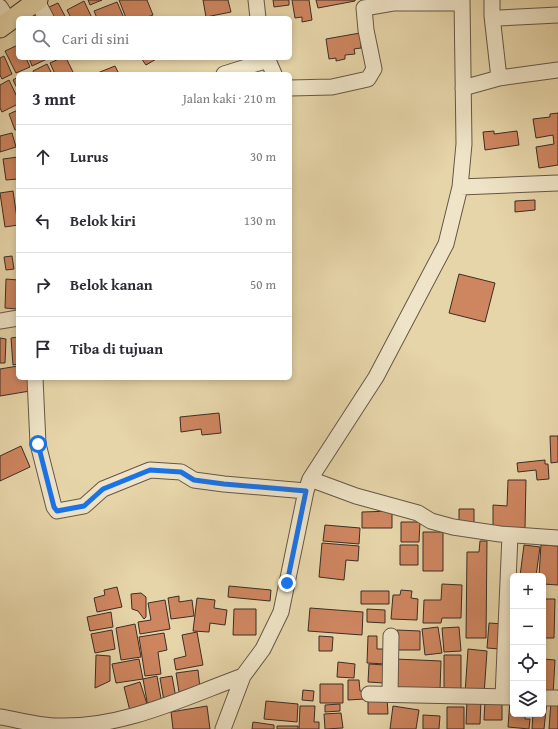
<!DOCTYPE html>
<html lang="id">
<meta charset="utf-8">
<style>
:root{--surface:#fff;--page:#f7f7f7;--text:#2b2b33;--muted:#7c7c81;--line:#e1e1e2}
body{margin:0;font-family:"Gentium Book Plus",serif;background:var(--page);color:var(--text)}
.controls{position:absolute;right:12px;bottom:12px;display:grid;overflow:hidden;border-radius:6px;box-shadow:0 2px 6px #0003}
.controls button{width:36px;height:36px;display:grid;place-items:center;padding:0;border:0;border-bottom:1px solid var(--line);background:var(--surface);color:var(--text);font:20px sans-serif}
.stop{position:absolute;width:12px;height:12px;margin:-9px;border:3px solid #1a73e8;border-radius:50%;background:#fff}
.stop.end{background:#1a73e8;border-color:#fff;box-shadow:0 1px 4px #0008}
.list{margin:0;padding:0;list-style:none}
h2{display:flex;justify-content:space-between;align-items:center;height:52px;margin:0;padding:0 16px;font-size:17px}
h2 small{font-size:13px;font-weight:400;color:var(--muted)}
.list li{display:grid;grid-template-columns:26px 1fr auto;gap:12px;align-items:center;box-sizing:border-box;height:64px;padding:0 16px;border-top:1px solid var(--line)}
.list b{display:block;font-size:15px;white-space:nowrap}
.list em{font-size:13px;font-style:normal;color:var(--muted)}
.icon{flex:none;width:22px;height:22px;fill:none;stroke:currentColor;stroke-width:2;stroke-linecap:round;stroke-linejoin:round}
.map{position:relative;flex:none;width:558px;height:729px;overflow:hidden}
.search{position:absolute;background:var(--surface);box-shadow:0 2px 6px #0003;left:16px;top:16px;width:276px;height:44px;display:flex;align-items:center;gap:10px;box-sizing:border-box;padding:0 14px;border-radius:6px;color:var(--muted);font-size:15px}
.panel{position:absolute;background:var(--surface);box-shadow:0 2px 6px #0003;left:16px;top:72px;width:276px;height:308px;border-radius:6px}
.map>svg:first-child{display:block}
</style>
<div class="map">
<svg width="558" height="729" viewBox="0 0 558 729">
<rect width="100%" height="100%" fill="#e6d5a9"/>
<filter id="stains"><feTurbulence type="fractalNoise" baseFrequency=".005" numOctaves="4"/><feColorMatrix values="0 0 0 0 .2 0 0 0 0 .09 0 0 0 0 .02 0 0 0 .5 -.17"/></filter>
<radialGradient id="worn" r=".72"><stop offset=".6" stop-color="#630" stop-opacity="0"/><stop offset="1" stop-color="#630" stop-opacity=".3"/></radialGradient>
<path fill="#ce8660" stroke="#3c2d25" d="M88 0H102L90 5Z
M119 0H147L153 15 145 18H126Z
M203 0H228L231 12 206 17Z
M273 0H289V5L274 7Z
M292 0H309L312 20 302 22V17L295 18Z
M316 0H355V1L318 8Z
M84 1 92 18H71L67 10Z
M117 2 124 18H97L94 11Z
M58 3 66 18H52L47 8Z
M360 33 361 48 354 49 355 54 345 55V59L336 61V58L329 59 326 39Z
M18 45V58H26L30 67 16 73 5 51Z
M4 56 12 74 2 79 0 75V58Z
M29 58H47V59L32 66Z
M61 58H66L74 74H55L50 63Z
M141 58H158L146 65Z
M47 64 52 74H34L33 71Z
M115 66 119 74H95Z
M18 77V90L13 80Z
M9 80 18 99V104L2 112 0 108V85Z
M18 110V129L15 130 9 114Z
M558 113V165L539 168 536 147 554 144 553 135 536 138 533 119 550 117V114Z
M494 131V134L517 131 519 145 485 150 483 132Z
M12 133 16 147 0 152V136Z
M18 157V179L6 180 3 159Z
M13 191 18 225 5 227 0 193Z
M535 200V210L515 212V201Z
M12 256 14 269 6 270 4 257Z
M459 274 495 283 485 322 449 313Z
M6 279 18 280 17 309 5 308Z
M18 337V364L13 365 11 338Z
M0 338 6 339 5 363H0Z
M18 366V378H28L30 391 0 396V369Z
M219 413 221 433 202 435 201 429 181 432 180 417Z
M550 436H558V462L551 463Z
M21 446 30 467 0 481V456Z
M545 460V464H548L549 479 537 480 536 470 518 472 517 463Z
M508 480H526L525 528 493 527V505L507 506Z
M459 509H474V524H459Z
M392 511V528H362V512Z
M401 522H420L419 542H401Z
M325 525 360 528 359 544 323 541Z
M423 532H443V571H423Z
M480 541H487L486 638H466L467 552H479Z
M322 543 359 546 358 561 346 560 344 580 319 577Z
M400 545H418V565H400Z
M524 545 540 547 536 576H520Z
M541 545 558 546V585L543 584V576H539Z
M442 584 462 585 461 618H442L441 623H423L424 600H441Z
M229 586 271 590 270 601 228 597Z
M117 587 122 607 97 612 94 598 105 595 104 590Z
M401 590 412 591 411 598 418 599 417 620 391 619 393 595H400Z
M361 591H389V604H361Z
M141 593 146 597V617L144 619 138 611 132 609 131 594Z
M179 596V602L192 600 194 616 171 619 168 598Z
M197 598 215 600 214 608 227 610 225 625 210 623 209 632 193 631Z
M543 599H555L554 638H543Z
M165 600 170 629 140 634 138 622 151 620 148 603Z
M310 608 363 612 362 635 308 631Z
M234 609H256V635H233Z
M367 609 385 610V623L367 622Z
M111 612 113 627 90 631 87 617Z
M489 623 504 624 500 649 487 648Z
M135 624 141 657 121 660 116 628Z
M438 627 442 653 425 655 422 629Z
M459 627 461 651 444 652 442 628Z
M112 630 115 649 95 653 91 634Z
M397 630 420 631V650H397Z
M197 632 203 665 176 670 174 659 186 656 182 635Z
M164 633 167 650 158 652 161 674 145 676 139 637Z
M319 636 333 637 332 651H319Z
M368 636H377V649H386V664L367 663Z
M468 649 487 651 484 695 465 694Z
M96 655 110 656V681L95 688Z
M444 655H461V691L444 692Z
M139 659 143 679 116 683 112 664Z
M395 659 441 661 440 690 394 687Z
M543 659 555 660 553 695H543Z
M338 662 355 664 354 678 337 677Z
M369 664 385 665 384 683 368 682Z
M198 670 200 688 179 692 176 673Z
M511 675H513V694H511Z
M157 676 162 704 148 707 143 679Z
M172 676 176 698 164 701 160 678Z
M348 680H359L360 691H365V699L348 700Z
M140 682 148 707 130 711 124 687Z
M320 684H343V703H320Z
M303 690 314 691 313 701 302 700Z
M368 697H387L388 714H368Z
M467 700H481L480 724H466Z
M485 700 502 701V720H484Z
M510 700H513V714H525V719H530L529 729 508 727Z
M543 700H547L544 729H532L533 714H543Z
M266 701 298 704 297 722 264 719Z
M551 701H558V729H549Z
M340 704V711L325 712V705Z
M207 706 210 729H173L171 712Z
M300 706H315L314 722H319V729H299Z
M393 706 419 710 416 729H390Z
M447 707H464V729H447Z
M341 713 343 728 325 729 324 714Z
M423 715 440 716 439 729H423Z
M253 722 274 725V729H252Z
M277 726H298V729H277Z"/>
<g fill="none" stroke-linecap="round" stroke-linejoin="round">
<g stroke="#665746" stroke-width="17">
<path id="minor" d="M256 0 258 18
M492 0V16L499 18 558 15
M37 1 46 18
M0 7 9 21
M492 16 499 78
M267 58 274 74
M224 74 268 60
M290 88 332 87 368 79 374 69 366 30 364 8 393 3H462
M463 88 499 78 558 70
M460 187 558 183
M0 321 18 318
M35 378 38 444 54 507 57 511 84 506 103 489 150 470 181 472 194 480 224 484 306 491
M310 479 356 496 418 513 431 521 453 527 500 534 558 538
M369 694 512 697
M390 694 391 636
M503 697 510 535
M543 698H558
M0 717C19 720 39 726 58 726 123 728 183 698 243 676
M223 729 243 676 263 649 281 612 306 491 310 479 376 377 446 244 460 187 464 144 462 0"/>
</g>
<g stroke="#3c2d25" stroke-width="21">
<path id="major" d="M0 28 38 0"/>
</g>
<use href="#minor" stroke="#efe4c7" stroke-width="15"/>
<use href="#major" stroke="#e6d5a9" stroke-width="19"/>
</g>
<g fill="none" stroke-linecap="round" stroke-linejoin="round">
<path stroke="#1a73e8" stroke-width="5" d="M38 444 54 507 57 511 84 506 103 489 150 470 181 472 194 480 224 484 306 491 287 583"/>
</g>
<rect width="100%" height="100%" filter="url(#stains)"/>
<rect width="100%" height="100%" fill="url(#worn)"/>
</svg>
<div class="controls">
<button>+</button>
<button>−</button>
<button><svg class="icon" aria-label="locate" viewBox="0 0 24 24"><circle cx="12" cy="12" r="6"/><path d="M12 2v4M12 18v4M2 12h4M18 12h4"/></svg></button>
<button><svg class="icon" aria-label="layers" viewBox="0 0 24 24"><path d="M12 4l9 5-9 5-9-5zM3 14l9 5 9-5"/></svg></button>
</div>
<div class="stop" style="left:38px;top:444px"></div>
<div class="stop end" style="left:287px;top:583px"></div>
<div class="search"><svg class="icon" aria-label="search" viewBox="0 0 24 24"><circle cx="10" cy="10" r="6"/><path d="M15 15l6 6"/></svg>Cari di sini</div>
<section class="panel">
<h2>3 mnt<small>Jalan kaki · 210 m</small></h2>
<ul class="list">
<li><svg class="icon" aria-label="ahead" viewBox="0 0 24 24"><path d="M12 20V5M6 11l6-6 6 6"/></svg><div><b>Lurus</b></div><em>30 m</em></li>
<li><svg class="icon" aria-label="left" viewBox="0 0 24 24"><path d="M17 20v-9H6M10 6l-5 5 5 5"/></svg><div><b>Belok kiri</b></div><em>130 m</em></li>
<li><svg class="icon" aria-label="right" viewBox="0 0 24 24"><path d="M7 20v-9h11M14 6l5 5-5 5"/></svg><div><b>Belok kanan</b></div><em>50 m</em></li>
<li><svg class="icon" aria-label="arrive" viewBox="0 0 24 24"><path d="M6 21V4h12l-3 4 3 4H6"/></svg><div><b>Tiba di tujuan</b></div></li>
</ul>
</section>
</div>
